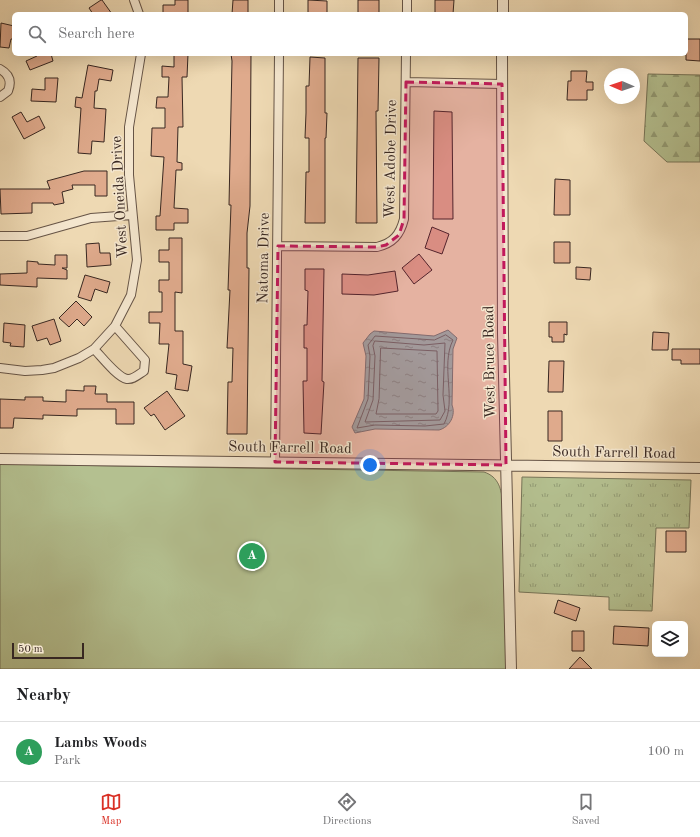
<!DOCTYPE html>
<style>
:root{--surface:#fff;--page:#f2f2f2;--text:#202124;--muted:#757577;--line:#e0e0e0;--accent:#d93025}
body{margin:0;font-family:"Old Standard TT",serif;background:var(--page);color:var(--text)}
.controls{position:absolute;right:12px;bottom:12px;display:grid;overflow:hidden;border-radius:6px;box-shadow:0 4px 16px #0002}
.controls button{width:36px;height:36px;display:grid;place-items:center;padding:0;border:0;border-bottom:1px solid var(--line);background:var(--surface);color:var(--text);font:20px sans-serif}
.compass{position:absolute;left:604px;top:68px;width:36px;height:36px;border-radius:50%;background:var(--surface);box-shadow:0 4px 16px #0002;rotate:272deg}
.scale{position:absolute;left:12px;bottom:10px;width:72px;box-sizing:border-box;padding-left:4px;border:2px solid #382721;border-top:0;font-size:11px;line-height:14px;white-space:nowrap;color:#382721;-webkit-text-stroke:3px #f4e6ce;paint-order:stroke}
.you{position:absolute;left:370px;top:465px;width:14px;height:14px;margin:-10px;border:3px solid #fff;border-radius:50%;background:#1a73e8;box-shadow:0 0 0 6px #1a73e833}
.badge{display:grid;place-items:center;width:26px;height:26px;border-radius:50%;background:var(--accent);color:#fff;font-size:13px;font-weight:700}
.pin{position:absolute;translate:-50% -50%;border:2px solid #fff;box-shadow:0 1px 4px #0006}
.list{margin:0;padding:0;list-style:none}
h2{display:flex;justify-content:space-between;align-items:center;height:52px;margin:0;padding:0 16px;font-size:17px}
h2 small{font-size:13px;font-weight:400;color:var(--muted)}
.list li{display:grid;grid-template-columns:26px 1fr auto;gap:12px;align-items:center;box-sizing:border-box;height:60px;padding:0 16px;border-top:1px solid var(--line)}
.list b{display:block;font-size:15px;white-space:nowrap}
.list p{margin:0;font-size:13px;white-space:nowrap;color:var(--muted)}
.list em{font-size:13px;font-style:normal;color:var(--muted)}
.icon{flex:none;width:22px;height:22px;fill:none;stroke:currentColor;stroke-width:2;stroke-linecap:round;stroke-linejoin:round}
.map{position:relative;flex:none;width:700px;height:669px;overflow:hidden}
.search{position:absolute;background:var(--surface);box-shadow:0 4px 16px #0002;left:12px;right:12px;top:12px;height:44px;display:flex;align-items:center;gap:10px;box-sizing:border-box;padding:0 14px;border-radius:6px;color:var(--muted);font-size:15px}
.sheet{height:112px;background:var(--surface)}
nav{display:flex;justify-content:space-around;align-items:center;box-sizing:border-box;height:56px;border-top:1px solid var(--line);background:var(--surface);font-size:11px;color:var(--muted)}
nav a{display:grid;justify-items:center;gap:2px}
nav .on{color:var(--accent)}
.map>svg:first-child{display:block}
</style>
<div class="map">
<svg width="700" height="669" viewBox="0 0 700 669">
<defs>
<pattern id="grass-tufts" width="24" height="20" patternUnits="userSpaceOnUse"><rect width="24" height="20" fill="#b4c090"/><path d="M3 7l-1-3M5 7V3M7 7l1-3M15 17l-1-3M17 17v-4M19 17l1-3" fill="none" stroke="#939c75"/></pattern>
<pattern id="forest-firs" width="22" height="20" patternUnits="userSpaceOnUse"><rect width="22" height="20" fill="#b4c090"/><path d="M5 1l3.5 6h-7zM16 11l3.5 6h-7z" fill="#939c75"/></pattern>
<pattern id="water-ripples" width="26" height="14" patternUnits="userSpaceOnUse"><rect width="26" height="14" fill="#9abaaa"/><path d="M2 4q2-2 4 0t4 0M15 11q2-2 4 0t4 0" fill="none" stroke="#7f978a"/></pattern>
</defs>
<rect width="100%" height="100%" fill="#eed9b3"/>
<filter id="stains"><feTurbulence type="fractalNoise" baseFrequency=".005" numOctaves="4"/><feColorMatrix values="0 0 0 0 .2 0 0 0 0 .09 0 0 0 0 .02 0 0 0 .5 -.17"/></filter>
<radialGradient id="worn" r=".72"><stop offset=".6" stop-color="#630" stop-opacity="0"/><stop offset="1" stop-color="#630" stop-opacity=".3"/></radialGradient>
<path fill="url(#grass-tufts)" stroke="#767458" d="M522 477 691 480 689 528H656L652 611 609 610V597L519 592Z"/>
<path fill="url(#forest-firs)" stroke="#767458" d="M648 74 700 75V162H667L644 141Z"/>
<path fill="#b4c090" stroke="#767458" d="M0 464 484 472C499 477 501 489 503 503L506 669H0Z"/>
<path fill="url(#water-ripples)" stroke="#737f73" d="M448 330 457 338 453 349 452 405C456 415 450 427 439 430L375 429 355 433 352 427 364 399 366 356 363 343 370 334 374 331 434 336Z"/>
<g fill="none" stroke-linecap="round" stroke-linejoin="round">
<path stroke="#697066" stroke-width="1" d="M446 335 453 340C440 366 457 400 444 424L425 426 375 425 357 428 368 399 370 356 368 345 375 336 434 340Z
M375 341 424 345 445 343 443 395 445 411 440 420 365 422 373 400 375 356 373 346Z
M381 348 437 351 438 411 436 414H376L379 399Z"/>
</g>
<path fill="#dfaa8c" stroke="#382721" d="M101 0H102L112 14H93L89 8Z
M175 0H188V14H163V5H175Z
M233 0H248V14H232Z
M308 0 327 1V14H308Z
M358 0H379V14H358Z
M435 0H454L453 14H435Z
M1 23 14 26V39H11L9 48 0 47Z
M686 39H700V61L686 60Z
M36 54H51L53 61 30 70 26 61 37 56Z
M174 54H188L187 77H182L183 127H178L177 162 182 163V170H176L174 208 188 209V223H174V230H156V216H160L164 157 151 156 152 128H165V108H156L157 97H168L169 77H162V66L174 67Z
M231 54H251L250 206 247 233V268H249L247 434H227L228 382H232L233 348H227L230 290H228L231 205H229L232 61Z
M310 57 325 58V113H327L326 138H325V223H305L306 172H309V138H305L306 113V86H309Z
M358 58H379L378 111H376L377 223H356Z
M88 65 113 70 111 81 99 79 97 91H95L94 108 106 109 104 142 92 141 91 154 78 153 81 108 75 107 76 97 82 98Z
M571 71H587L586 82H593V90H587V100H567L568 81H571Z
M45 78H58L56 102 31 101 32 89 45 90Z
M434 111 452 112 453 219H433Z
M21 112 27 122 39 116 45 128 24 139 12 117Z
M84 171H107V196H95V185H72L73 189 62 192 64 203 54 205 53 203H32V213L1 214 0 189H50L47 181Z
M555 179 570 180V215H554Z
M432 227 449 234 442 254 425 248Z
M169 238H182V293L175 292V331H183V364L192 366 188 391 175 389 177 375 166 373 169 344H159L160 323H149V312H162V292H159V280H169V262H159V250H169Z
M554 242H570V263H554Z
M99 243 100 253H110L111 265 87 267 86 244Z
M419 254 432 270 414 284 402 268Z
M55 255H67V268H62L67 270V279L37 278V287L0 285V274L27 273V261L38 262V264L55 265Z
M576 267 591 268 590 280 576 279Z
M305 269H324L322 381 324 382 321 434 304 433 303 381H307V348H304V325H307L308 291 305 290Z
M395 271 398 291 374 295 342 294V274L368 275Z
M85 275 110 282 107 293 95 289 91 301 78 297Z
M76 301 92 317 84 326 77 319 69 327 59 318Z
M54 319 61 341 50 345 47 338 37 341 32 326Z
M549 322H567V335L564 334V342H552V337H549Z
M4 323 25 325 24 347 10 346 11 343 3 342Z
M653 332 669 333 668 350H652Z
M672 349H700V364H681V360H672Z
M549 361H564L563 392H548Z
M84 386H96L95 394H107V402H134V424H116V409H77V416L43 415V419L14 418 13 428H0V399L25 400V397H43V401L66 402V390L84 391Z
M167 391 185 416 165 430 154 414 151 416 144 408Z
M548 411H562V441H548Z
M666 531H686V552H666Z
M558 600 580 608 576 621 554 613Z
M614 626 649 628 648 646 613 644Z
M572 631H584V651H572Z
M580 657 592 669H569Z"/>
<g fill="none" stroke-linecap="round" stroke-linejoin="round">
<g stroke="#665446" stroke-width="10">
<path id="minor" d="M134 0 139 14
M279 14V0
M407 14V0
M0 69C9 74 12 81 8 91L0 97
M406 82 502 84
M0 236H27L91 218 132 215
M278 246 377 247C393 243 400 235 404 219L406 54
M94 349C101 356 117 377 127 379 133 380 139 374 144 371L145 360 115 326
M0 368 25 371 42 370 54 368 79 358 94 349 115 326 131 295 137 260 129 175V127L141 54
M275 462 279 54"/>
</g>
<g stroke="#665446" stroke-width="12">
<path id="tertiary" d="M503 14V0
M502 54 503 334 511 669
M0 459 700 468"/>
</g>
<use href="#minor" stroke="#f4e6ce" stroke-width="8"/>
<use href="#tertiary" stroke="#f4e6ce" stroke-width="10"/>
</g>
<path fill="#c2185b" fill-opacity="0.2" stroke="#c2185b" stroke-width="3" stroke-dasharray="8 5" stroke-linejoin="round" d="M406 82 502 84 506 465 275 462 278 246 377 247 386 245 399 235 404 219Z"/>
<g text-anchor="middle" stroke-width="3" stroke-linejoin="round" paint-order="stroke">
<g font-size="15" fill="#382721" stroke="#f4e6ce">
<text transform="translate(390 159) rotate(-89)" y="5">West Adobe Drive</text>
<text transform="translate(119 197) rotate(-93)" y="5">West Oneida Drive</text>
<text transform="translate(263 258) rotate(-89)" y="5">Natoma Drive</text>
<text transform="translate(489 362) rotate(-91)" y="5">West Bruce Road</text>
<text transform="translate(290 447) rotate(1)" y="5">South Farrell Road</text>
<text transform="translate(614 452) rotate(1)" y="5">South Farrell Road</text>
</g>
</g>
<rect width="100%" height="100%" filter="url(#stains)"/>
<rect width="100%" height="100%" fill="url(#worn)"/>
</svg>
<div class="controls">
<button><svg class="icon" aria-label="layers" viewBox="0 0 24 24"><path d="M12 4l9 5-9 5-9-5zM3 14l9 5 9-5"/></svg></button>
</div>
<svg class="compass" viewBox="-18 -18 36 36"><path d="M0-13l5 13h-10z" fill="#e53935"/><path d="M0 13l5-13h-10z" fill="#757577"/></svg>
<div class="scale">50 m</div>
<div class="you"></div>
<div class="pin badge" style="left:252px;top:556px;background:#2e9e5b">A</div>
<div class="search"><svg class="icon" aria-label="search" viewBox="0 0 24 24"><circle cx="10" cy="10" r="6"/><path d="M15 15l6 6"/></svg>Search here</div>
</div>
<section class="sheet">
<h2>Nearby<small></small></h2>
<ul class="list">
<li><span class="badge" style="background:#2e9e5b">A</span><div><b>Lambs Woods</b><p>Park</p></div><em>100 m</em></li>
</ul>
</section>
<nav>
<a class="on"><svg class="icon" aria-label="map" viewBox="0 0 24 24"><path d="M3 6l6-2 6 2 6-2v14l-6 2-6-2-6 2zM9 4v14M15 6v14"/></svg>Map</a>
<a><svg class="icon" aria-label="directions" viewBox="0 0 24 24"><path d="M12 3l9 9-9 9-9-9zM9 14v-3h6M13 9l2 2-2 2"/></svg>Directions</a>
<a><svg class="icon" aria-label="saved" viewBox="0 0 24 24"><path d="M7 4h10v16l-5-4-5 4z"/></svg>Saved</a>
</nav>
